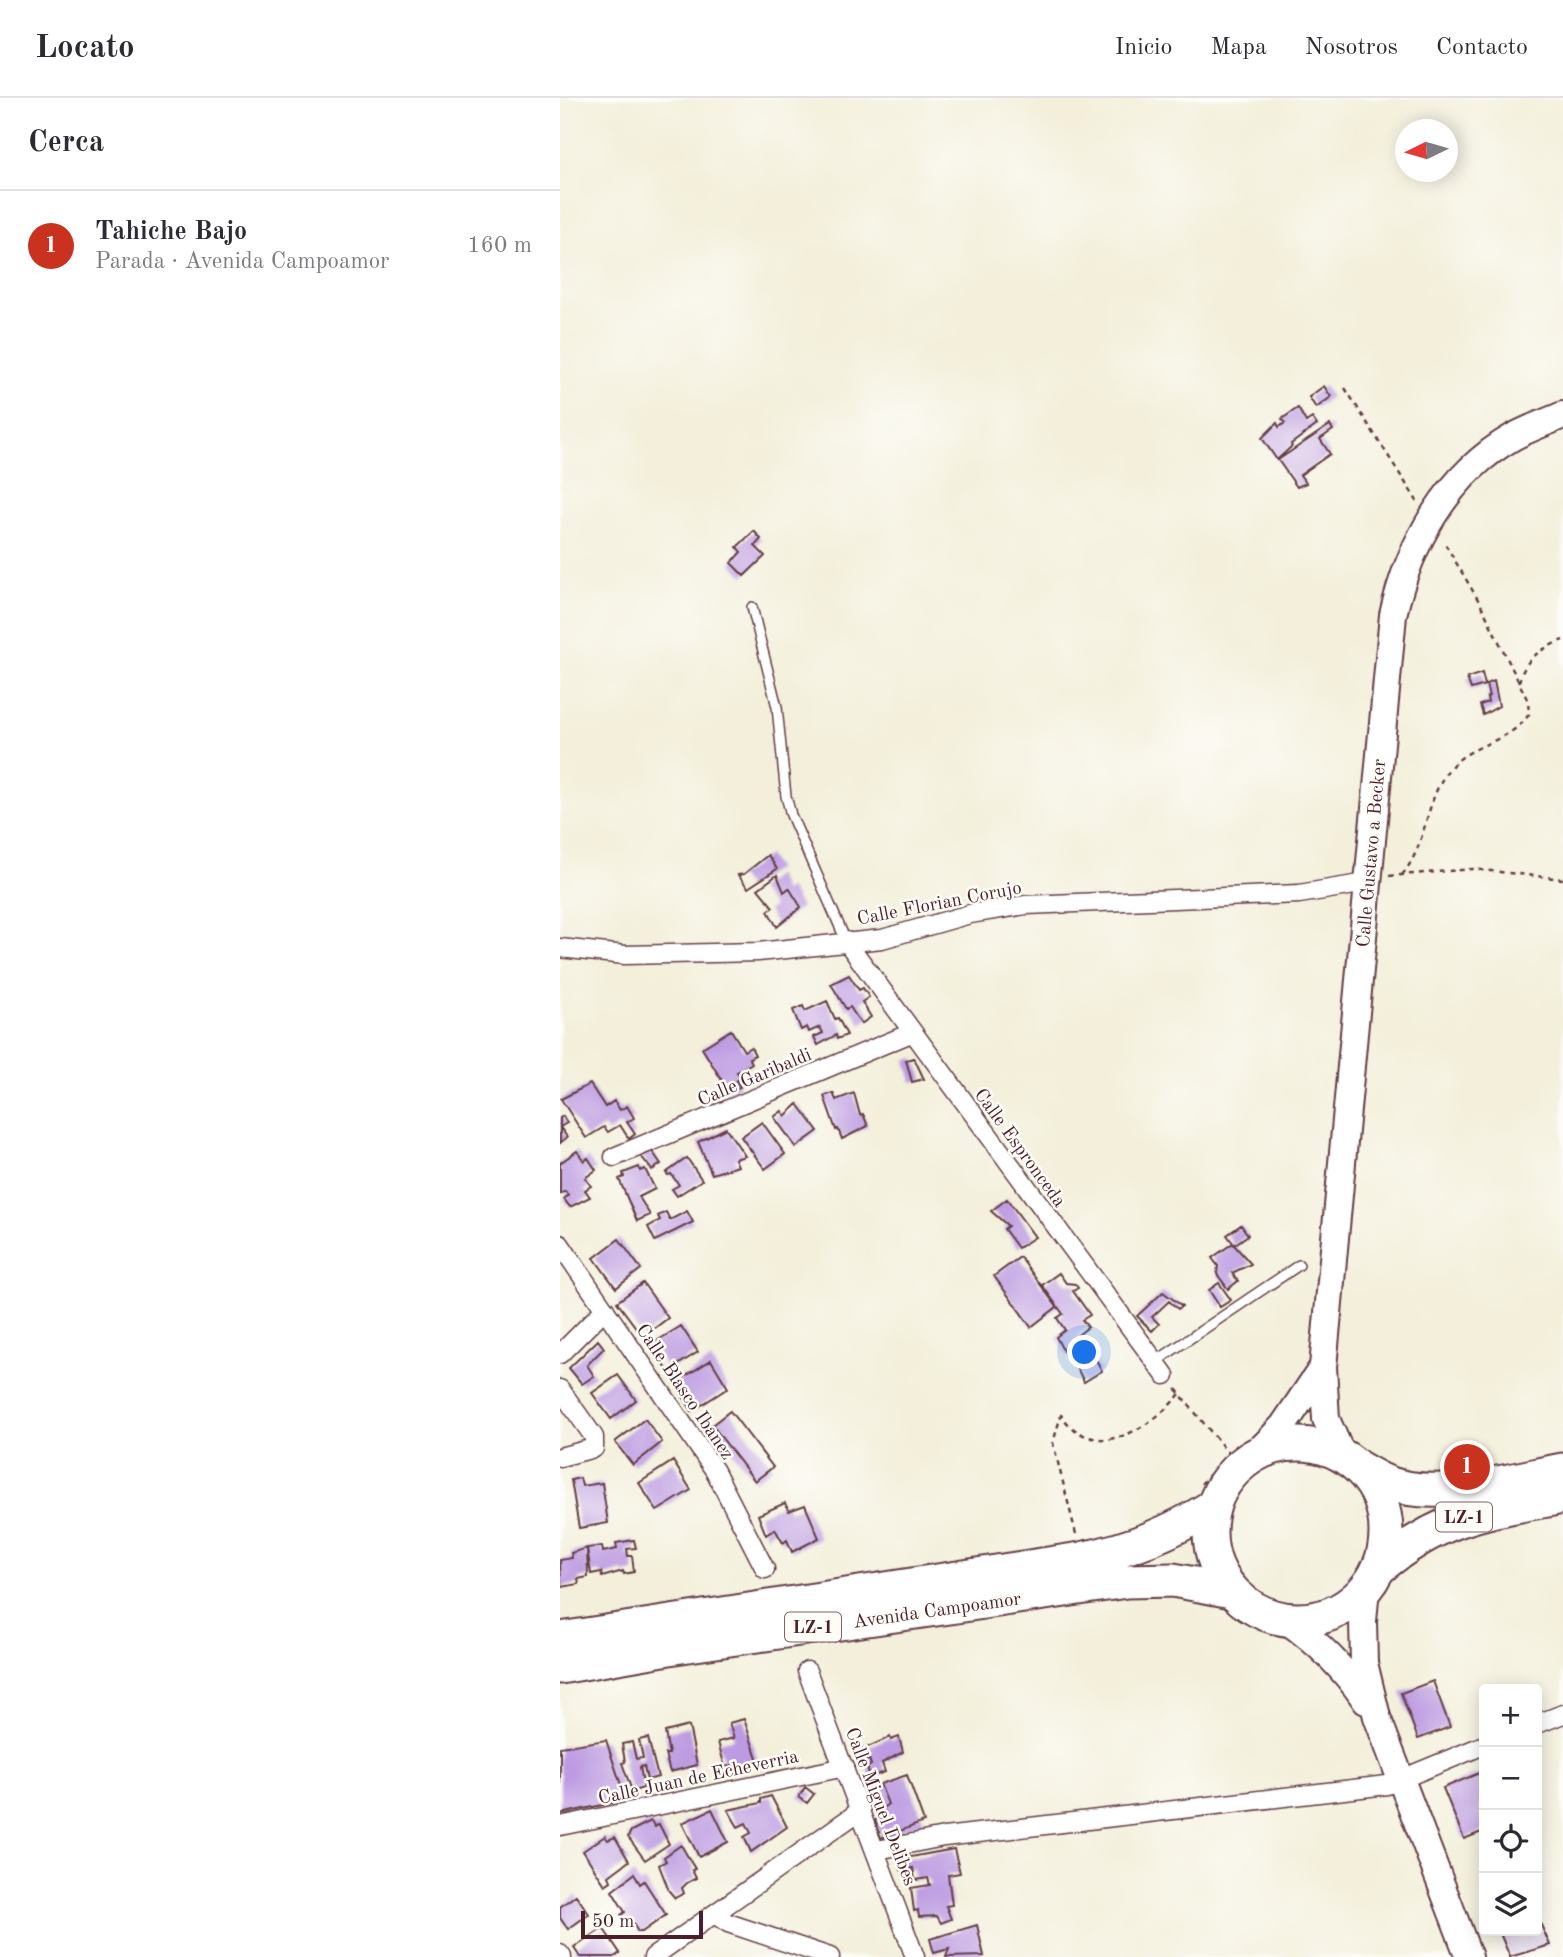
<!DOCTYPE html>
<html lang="es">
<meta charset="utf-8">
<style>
:root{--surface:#fff;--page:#f7f7f7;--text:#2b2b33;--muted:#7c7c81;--line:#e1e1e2;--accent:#c8321e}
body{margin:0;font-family:"Old Standard TT",serif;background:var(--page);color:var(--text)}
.controls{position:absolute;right:21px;bottom:21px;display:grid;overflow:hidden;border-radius:7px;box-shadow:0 4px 18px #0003}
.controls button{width:63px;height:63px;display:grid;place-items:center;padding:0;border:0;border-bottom:2px solid var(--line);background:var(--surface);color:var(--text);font:35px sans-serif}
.compass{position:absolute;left:835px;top:21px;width:63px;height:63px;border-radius:50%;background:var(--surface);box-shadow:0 4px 18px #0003;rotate:265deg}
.scale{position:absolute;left:21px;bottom:18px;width:122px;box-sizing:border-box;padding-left:7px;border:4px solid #4a1f2b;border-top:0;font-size:19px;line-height:24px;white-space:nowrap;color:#4a1f2b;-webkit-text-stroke:5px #fdfcf7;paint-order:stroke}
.you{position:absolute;left:525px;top:1255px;width:24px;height:24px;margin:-18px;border:5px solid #fff;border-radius:50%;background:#1a73e8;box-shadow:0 0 0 10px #1a73e833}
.badge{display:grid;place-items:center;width:46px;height:46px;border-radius:50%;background:var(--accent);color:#fff;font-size:23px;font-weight:700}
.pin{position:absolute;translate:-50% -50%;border:4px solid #fff;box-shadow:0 2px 7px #0006}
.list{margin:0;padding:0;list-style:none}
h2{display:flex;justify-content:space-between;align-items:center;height:91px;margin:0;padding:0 28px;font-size:30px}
h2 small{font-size:23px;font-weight:400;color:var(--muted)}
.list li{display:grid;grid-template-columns:46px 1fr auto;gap:21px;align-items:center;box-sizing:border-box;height:112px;padding:0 28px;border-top:2px solid var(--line)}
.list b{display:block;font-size:26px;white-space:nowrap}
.list p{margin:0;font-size:23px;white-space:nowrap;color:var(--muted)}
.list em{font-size:23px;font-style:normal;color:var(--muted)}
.icon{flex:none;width:38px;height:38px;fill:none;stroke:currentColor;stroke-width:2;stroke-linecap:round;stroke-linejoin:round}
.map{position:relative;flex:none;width:1003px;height:1859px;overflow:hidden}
header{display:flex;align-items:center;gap:42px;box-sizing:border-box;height:98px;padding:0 35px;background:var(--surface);border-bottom:2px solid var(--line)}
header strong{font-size:33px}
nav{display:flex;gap:38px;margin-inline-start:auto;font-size:24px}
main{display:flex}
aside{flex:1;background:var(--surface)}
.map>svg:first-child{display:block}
</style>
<header>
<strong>Locato</strong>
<nav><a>Inicio</a><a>Mapa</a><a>Nosotros</a><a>Contacto</a></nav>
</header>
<main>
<aside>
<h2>Cerca<small></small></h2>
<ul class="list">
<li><span class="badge">1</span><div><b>Tahiche Bajo</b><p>Parada · Avenida Campoamor</p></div><em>160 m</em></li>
</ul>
</aside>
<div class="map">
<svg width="1003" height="1859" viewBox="0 0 1003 1859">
<rect width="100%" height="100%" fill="#fdfcf7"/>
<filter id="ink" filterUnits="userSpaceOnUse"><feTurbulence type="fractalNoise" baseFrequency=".0143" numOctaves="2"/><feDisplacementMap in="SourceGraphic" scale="14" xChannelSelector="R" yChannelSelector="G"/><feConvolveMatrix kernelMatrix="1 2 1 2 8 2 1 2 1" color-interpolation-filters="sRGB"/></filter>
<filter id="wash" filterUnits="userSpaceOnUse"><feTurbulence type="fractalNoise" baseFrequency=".00686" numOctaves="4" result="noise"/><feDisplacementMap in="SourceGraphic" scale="28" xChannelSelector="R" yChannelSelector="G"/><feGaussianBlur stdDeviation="1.57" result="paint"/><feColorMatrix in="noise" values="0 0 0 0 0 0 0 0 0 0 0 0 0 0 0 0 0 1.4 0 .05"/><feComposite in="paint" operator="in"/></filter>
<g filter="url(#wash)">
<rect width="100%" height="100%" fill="#f3efda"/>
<g id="blocks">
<path fill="#bd9be2" d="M764 288 771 299 756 310 749 299Z
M738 310 746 324 752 320 757 327 731 346 732 348 717 362 702 340 717 325 719 329 725 325 722 321Z
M770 327 773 332 760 341 770 356 740 377 746 385 737 389 718 362Z
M194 433 201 441 195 448 205 458 184 478 171 465 181 454 177 449Z
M922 575 925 587 911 591 907 580Z
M934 583 939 608 923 617 920 607 928 604 927 599 929 598 926 586Z
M208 757 217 771 188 790 178 777 184 776Z
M217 777 224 794 229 790 241 809 217 829 208 813 213 809 198 791Z
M289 877 299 892 303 890 309 899 302 904 311 919 301 926 290 909 286 911 271 886Z
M267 903 275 921 278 920 287 937 277 941 276 937 258 947 254 939 263 935 260 929 249 934 247 929 241 932 233 912 243 908 245 913Z
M171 932 184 953 191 949 195 957 189 960 192 965 177 974 181 980 176 983 180 989 165 994 161 986 163 984 142 950Z
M354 960 364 981 352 984 346 962Z
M30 986 45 1009 54 1003 60 1012 67 1008 74 1020 67 1024 75 1036 69 1041 60 1027 48 1034 44 1029 26 1040 1 1001Z
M273 995 276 1002 294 995 300 1017 303 1016 308 1028 282 1041 278 1031 276 1032 264 998Z
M238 1006 258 1033 236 1049 214 1019 222 1013 225 1018Z
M3 1018 7 1025 0 1029 7 1039 0 1045V1020Z
M202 1024 225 1056 205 1071 181 1039Z
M166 1030 185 1058 175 1061 178 1068 152 1076 138 1044Z
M17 1053 24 1063 28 1060 36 1072 25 1080 31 1088 25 1092 30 1099 10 1109 4 1101 8 1097 5 1093 0 1096V1065Z
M92 1053 101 1066 92 1072 81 1058Z
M127 1060 142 1082 117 1098 112 1091 119 1087 111 1076 108 1077 106 1075Z
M79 1069 80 1073 85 1071 95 1091 79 1099 90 1117 77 1123 59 1081 64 1079 63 1075Z
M447 1101 475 1139 458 1150 444 1131 448 1128 431 1113Z
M127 1113 133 1124 95 1143 88 1129 100 1122 98 1118 106 1114 110 1122Z
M681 1127 688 1137 674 1147 691 1166 672 1175 678 1183 668 1191 657 1176 658 1168 652 1160 673 1145 667 1137Z
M59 1141 81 1171 56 1190 34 1160Z
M460 1159 497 1209 471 1229 434 1178Z
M499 1175 506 1185 515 1186 518 1190 513 1193 530 1217 522 1222 528 1229 518 1237 530 1260 534 1258 542 1273 524 1284 510 1256 506 1258 496 1239 505 1232 497 1220 503 1216 482 1187Z
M83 1185 108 1220 83 1239 57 1204Z
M659 1185 671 1202 660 1209 649 1192Z
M603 1194 622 1208 618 1211 609 1203 592 1219 599 1226 592 1233 577 1218Z
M121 1228 138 1254 108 1273 92 1246Z
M38 1242 44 1250 27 1267 34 1278 22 1286 9 1270Z
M151 1262 168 1290 132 1313 115 1285Z
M58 1277 76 1302 51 1321 32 1295Z
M170 1313 213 1369 195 1383 152 1327Z
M85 1321 102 1344 73 1367 55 1344Z
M113 1363 131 1392 97 1413 79 1385Z
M20 1380 22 1388 42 1385 48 1425 19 1430 11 1382Z
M225 1405 229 1413 245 1407 259 1440 232 1454 227 1442 223 1445 215 1431 206 1437 198 1417Z
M74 1442 76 1450 67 1451 68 1458H72L74 1474 64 1476 63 1473 42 1479 41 1474 31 1476 27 1450 42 1448 43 1454 57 1451 56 1445Z
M27 1450 28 1479 18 1481 19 1486 1 1489 0 1462 12 1460 11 1455Z
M873 1583 890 1629 858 1641 841 1595Z
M184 1621 199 1666 182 1669 181 1665 165 1669 158 1644 174 1640 169 1625Z
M129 1628 137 1667 110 1674 105 1656H109L105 1634Z
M330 1639 331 1642 339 1639 343 1654 322 1665 325 1674 310 1679 307 1669 311 1667 309 1661 305 1663 301 1652Z
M88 1640 98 1679 87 1682 84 1668 80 1669 84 1690 72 1693 62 1665 65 1664 62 1646 72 1644 76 1661 83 1660 79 1642Z
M46 1642 66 1702 0 1716V1649Z
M924 1673V1706L920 1708 924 1733 904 1741 883 1690Z
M347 1677 364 1724 321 1740 315 1722 326 1718 323 1710 328 1706 320 1686Z
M245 1689 254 1696 247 1705 239 1699Z
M211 1698 227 1729 191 1754 184 1739 191 1735 186 1725 178 1729 168 1712 201 1705V1701Z
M152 1711 168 1744 139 1759 122 1725Z
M91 1723 95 1729 99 1726 109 1746 85 1762 68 1739 71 1733Z
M45 1738 48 1742 55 1739 69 1763 49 1778 51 1783 45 1787 23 1753Z
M121 1747 135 1771 132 1772 136 1780 127 1785 122 1790 124 1795 115 1800 109 1793 99 1767 106 1763 104 1759Z
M394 1751 400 1775 388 1777 392 1807 386 1808 391 1821 381 1825 377 1818 359 1819 358 1812 354 1813 351 1790 370 1787 368 1780 355 1782 353 1770 341 1772 340 1761Z
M74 1776 80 1786 84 1783 106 1817 82 1834H78L70 1821 65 1824 61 1817 65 1814 52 1793Z
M16 1797 29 1816 8 1831 0 1820V1809Z
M977 1818 990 1847 950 1859 939 1833H977Z
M417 1827 424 1858 386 1859 389 1851 374 1855 370 1841Z
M43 1830 60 1855 54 1859H20L14 1850Z"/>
</g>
</g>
<g filter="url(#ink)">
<use href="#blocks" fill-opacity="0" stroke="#633e45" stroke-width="2"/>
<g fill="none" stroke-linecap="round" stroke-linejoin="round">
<g stroke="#633e45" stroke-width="12">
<path id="lane" d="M192 509 217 609 226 698 231 717 286 843
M595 1264 739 1167"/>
</g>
<g stroke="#633e45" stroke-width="21">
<path id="street" d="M286 843 605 1277
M0 850 65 857 198 854 322 841 410 816 466 807 739 796 807 785
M54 1059 351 935
M0 1146 155 1373 205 1471
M0 1256 45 1211
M0 1291 34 1339V1350L0 1359
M247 1573 355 1859
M977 1626 1003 1616
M0 1728 285 1669
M317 1752 384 1739 827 1687 924 1647
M154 1816 168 1825 270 1859
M0 1856 2 1859
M93 1859 301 1712"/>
</g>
<g stroke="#633e45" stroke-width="30">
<path id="secondary" d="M696 1356 723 1328 763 1269
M782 1357 766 1321 763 1269 833 517C849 446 888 376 953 339 969 330 987 324 1003 317
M806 1490 803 1523 804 1565 817 1619 909 1859
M726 1522C759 1545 784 1570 806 1603"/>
</g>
<g stroke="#633e45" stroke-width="37">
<path id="highway" d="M650 1434a88 88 0 1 1 176 0a88 88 0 1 1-176 0Z
M799 1370C808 1375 818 1381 828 1385 877 1404 953 1381 1003 1372
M819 1470C883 1417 924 1414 1003 1399
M0 1541 521 1461C571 1451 611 1435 653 1408
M0 1569 115 1549 567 1483 613 1482 672 1493"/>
</g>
<path stroke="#633e45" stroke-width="2.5" stroke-dasharray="5 5" stroke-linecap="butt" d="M785 290 857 403
M959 584C965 560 981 551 1003 542
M842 777C868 746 864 702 890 670 911 645 952 644 969 616L968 603 920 505 884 444
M829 778 913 771 1003 781
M616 1291 668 1355
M641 1386 677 1347
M516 1436 493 1345 501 1317C535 1366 590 1331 620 1296"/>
<use href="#lane" stroke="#fff" stroke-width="9"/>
<use href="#street" stroke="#fff" stroke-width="18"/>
<use href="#secondary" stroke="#fff" stroke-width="26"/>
<use href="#highway" stroke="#fff" stroke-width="33"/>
</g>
</g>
<g text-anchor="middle" stroke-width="5" stroke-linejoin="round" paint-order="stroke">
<g fill="#fdfcf7" stroke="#806168" stroke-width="2">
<rect x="876" y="1404.5" width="56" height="29" rx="5"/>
<rect x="225" y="1514.5" width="56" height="29" rx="5"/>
</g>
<g font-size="18" font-weight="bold" fill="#4a1f2b">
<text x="904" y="1425">LZ-1</text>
<text x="253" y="1535">LZ-1</text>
</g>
<g font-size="19" fill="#4a1f2b" stroke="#fdfcf7">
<text transform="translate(810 755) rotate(-85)" y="7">Calle Gustavo a Becker</text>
<text transform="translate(379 804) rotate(-11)" y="7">Calle Florian Corujo</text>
<text transform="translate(194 978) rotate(-23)" y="7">Calle Garibaldi</text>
<text transform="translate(461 1049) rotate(54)" y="7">Calle Espronceda</text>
<text transform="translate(126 1293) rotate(56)" y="7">Calle Blasco Ibanez</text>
<text transform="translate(377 1511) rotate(-8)" y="7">Avenida Campoamor</text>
<text transform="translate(138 1678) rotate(-12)" y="7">Calle Juan de Echeverria</text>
<text transform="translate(322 1708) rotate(69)" y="7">Calle Miguel Delibes</text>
</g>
</g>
</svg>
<div class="controls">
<button>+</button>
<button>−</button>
<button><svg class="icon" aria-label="locate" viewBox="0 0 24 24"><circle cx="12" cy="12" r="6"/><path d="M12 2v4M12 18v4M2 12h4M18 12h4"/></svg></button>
<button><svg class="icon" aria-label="layers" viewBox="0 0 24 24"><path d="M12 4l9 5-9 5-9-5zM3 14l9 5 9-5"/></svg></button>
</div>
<svg class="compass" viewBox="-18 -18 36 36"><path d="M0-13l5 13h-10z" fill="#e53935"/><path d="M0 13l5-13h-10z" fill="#7c7c81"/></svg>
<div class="scale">50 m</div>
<div class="you"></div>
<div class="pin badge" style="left:907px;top:1369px">1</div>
</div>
</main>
